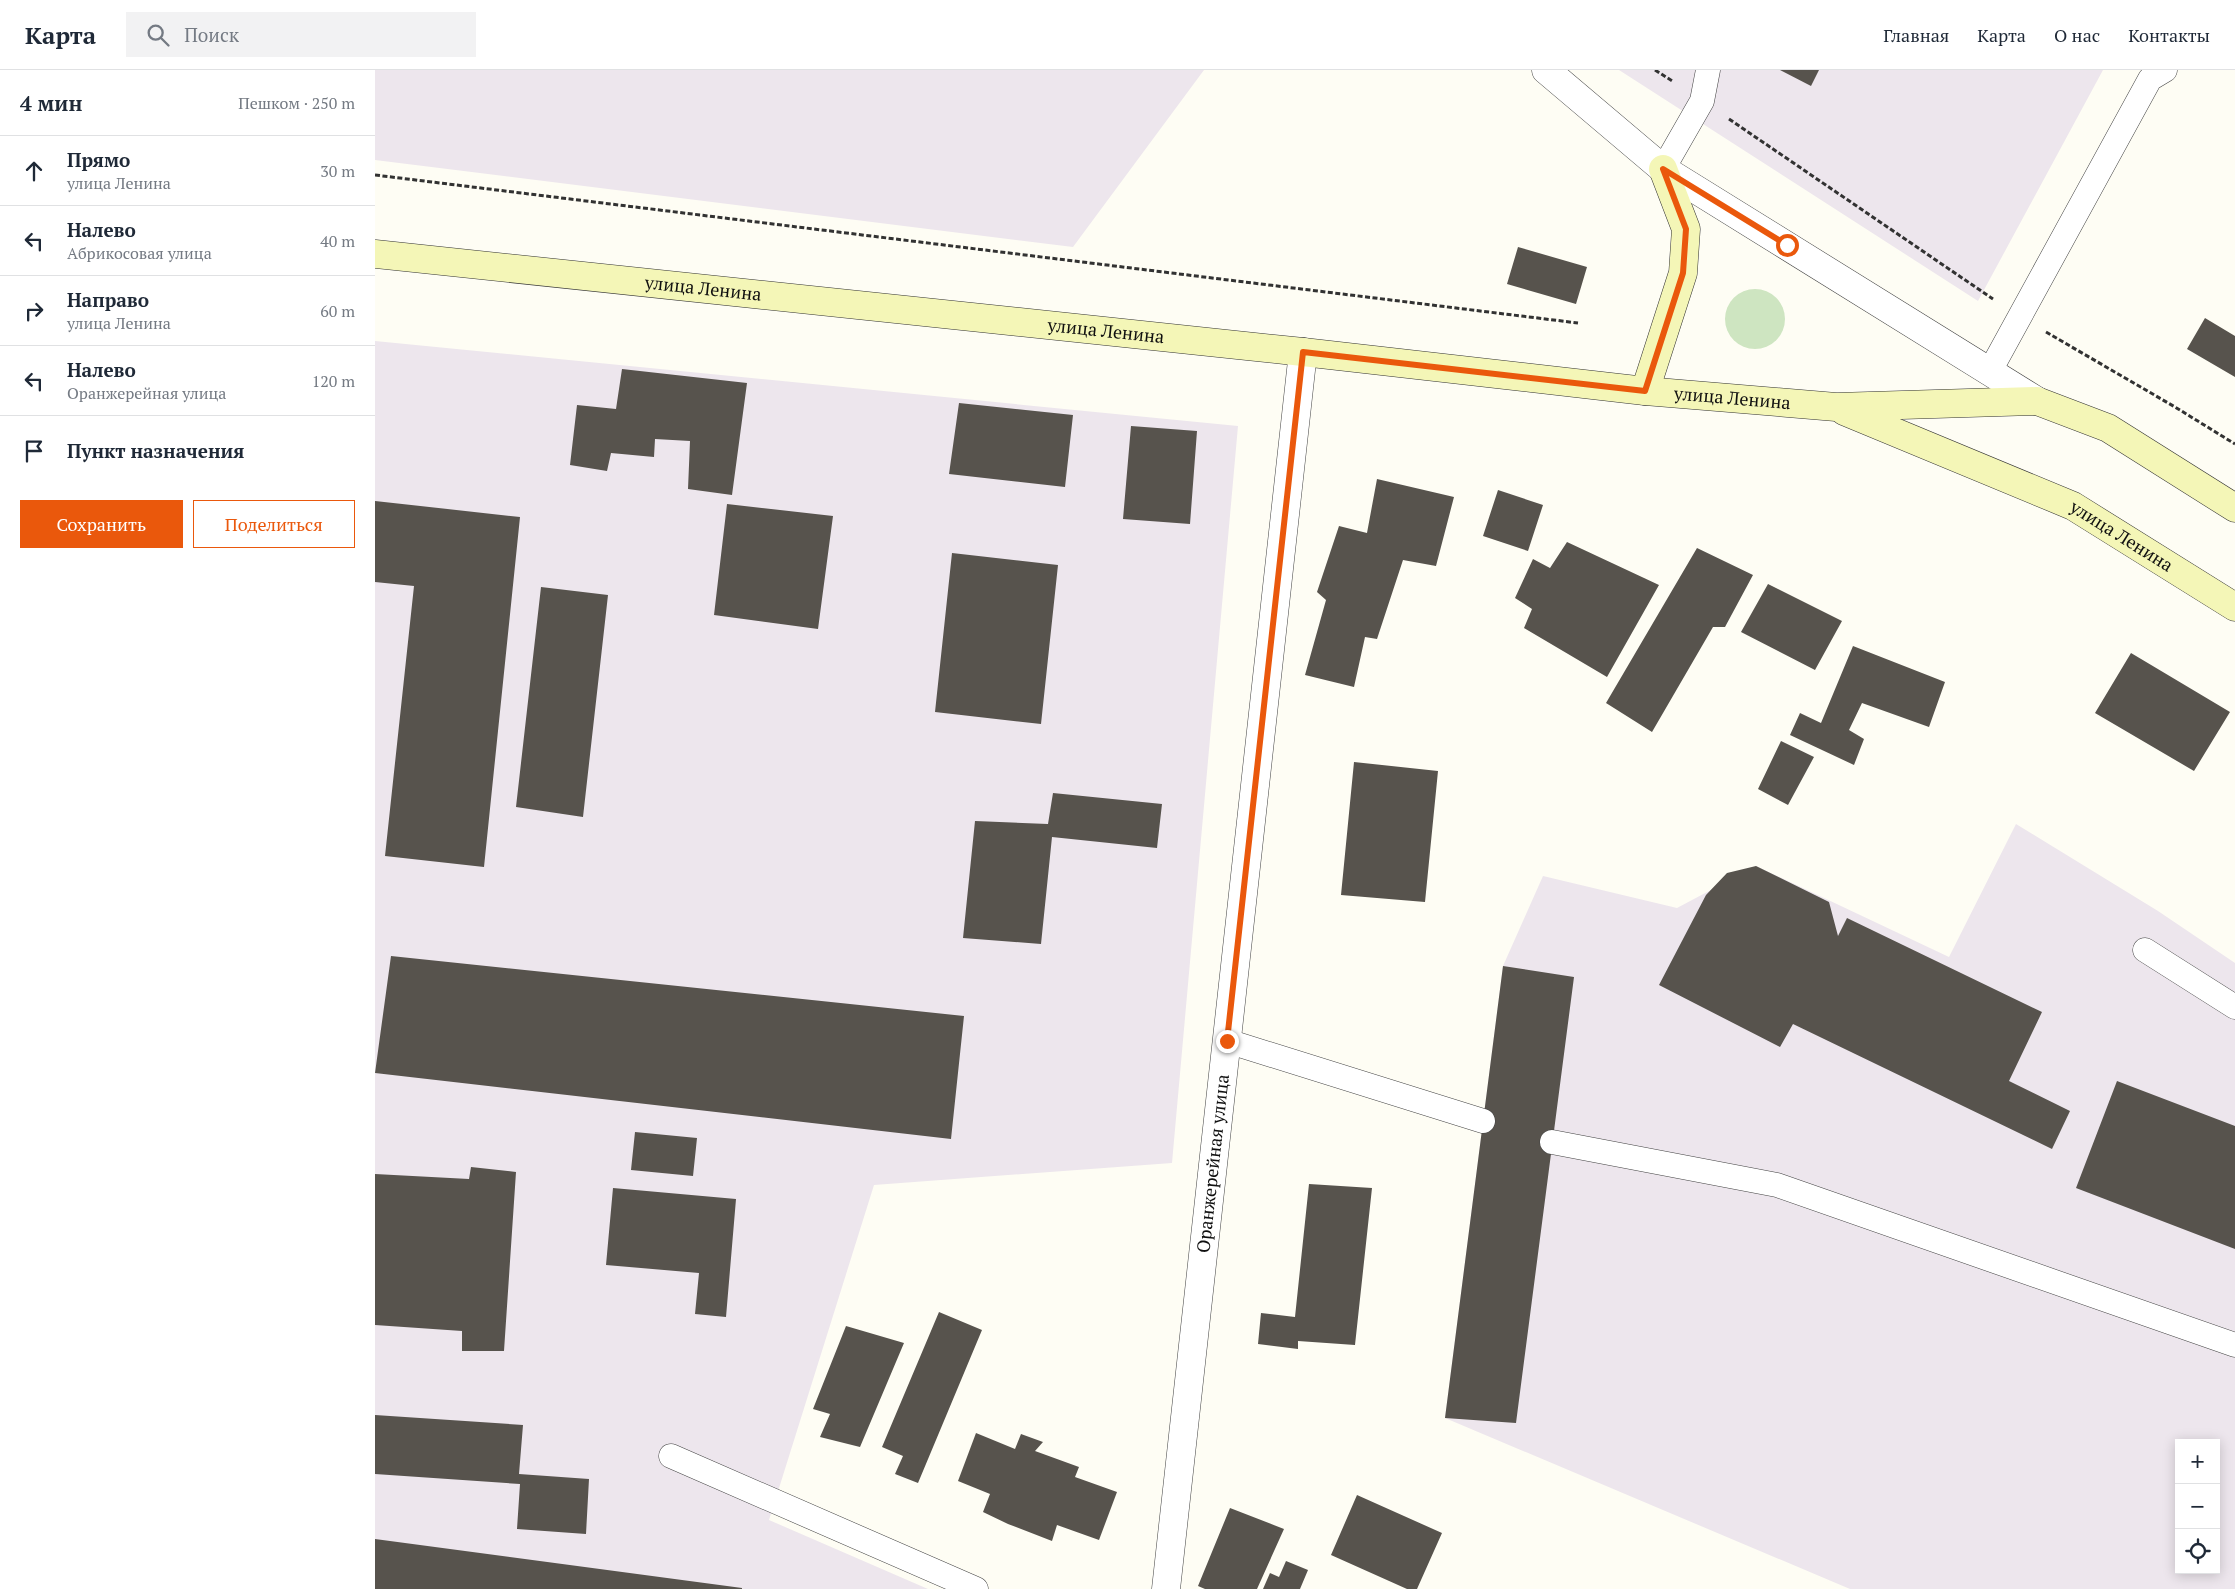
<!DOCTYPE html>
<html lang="ru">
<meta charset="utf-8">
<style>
:root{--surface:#fff;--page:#f2f2f3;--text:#1f2937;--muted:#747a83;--line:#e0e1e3;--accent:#ea580c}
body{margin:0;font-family:"PT Serif",serif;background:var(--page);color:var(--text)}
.controls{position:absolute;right:15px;bottom:15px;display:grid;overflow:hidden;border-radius:0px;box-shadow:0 2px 12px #0003}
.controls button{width:45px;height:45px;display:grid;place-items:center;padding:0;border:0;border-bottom:1px solid var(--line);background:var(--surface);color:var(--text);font:25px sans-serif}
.stop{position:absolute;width:15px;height:15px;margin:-11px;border:4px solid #ea580c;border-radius:50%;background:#fff}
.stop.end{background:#ea580c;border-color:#fff;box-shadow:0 1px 5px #0008}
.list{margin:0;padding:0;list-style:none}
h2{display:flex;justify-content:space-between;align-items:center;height:65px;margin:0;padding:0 20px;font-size:21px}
h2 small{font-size:16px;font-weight:400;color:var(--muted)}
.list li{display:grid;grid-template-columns:32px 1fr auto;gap:15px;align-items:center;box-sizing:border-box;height:70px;padding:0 20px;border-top:1px solid var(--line)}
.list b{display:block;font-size:19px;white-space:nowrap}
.list p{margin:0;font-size:16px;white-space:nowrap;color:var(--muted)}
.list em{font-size:16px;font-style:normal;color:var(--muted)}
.actions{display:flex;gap:10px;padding:15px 20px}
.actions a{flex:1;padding:11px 0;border:1px solid var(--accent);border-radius:0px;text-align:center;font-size:18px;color:var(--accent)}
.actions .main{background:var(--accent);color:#fff}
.icon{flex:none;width:28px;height:28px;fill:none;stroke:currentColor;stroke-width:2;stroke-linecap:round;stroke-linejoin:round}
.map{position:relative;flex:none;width:1860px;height:1519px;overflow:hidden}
header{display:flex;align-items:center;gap:30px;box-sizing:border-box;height:70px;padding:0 25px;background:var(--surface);border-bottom:1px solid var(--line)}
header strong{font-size:24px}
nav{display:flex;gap:28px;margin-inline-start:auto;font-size:18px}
.search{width:350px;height:45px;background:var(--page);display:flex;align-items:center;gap:12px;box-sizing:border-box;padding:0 18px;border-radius:0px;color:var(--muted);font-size:19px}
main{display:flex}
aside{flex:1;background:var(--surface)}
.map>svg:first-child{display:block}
</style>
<header>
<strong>Карта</strong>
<div class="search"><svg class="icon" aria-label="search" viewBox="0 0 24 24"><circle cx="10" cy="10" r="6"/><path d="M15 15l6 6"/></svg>Поиск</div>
<nav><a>Главная</a><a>Карта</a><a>О нас</a><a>Контакты</a></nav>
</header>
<main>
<aside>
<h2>4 мин<small>Пешком · 250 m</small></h2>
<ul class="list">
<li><svg class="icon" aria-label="ahead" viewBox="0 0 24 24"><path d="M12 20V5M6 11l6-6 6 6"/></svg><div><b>Прямо</b><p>улица Ленина</p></div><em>30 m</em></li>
<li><svg class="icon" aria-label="left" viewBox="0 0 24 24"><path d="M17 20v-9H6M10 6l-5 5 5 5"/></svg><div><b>Налево</b><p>Абрикосовая улица</p></div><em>40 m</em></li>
<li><svg class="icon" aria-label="right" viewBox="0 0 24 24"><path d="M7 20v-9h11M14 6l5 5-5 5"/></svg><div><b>Направо</b><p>улица Ленина</p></div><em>60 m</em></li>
<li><svg class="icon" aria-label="left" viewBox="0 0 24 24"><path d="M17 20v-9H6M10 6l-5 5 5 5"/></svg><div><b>Налево</b><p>Оранжерейная улица</p></div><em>120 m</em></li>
<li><svg class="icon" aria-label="arrive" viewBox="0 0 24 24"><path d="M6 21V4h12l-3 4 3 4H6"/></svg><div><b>Пункт назначения</b></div></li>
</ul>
<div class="actions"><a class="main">Сохранить</a><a>Поделиться</a></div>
</aside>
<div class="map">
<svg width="1860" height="1519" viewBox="0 0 1860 1519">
<rect width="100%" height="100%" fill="#fefdf4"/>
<path fill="#ede6ed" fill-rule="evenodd" d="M0 0H829L698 177 0 90Z
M1244 0H1728L1603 231Z
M0 271 863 356 797 1093 499 1115 394 1450 553 1519H0Z
M1641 754 1783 841 1860 893V1519H1475L1070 1348 1128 896 1168 806 1302 838 1381 796 1574 887ZM1804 1373H1841V1500H1804Z"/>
<path fill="#cee5c1" d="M1350 249a30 30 0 1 1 60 0a30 30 0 1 1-60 0Z"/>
<path fill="#57534d" d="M1405 0H1444L1436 16Z
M1143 177 1212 197 1201 234 1132 214Z
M1830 248 1860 266V307L1812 279Z
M247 299 372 313 357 425 313 419 315 371 280 369 279 387 236 383 232 401 195 395 202 335 241 339Z
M584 333 698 345 690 417 574 404Z
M756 356 822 361 815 454 748 449Z
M1002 409 1079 427 1061 496 1028 490 1002 569 990 567 979 617 930 605 951 530 942 522 964 456 992 463Z
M1123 420 1168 435 1153 481 1108 466Z
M0 431 145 447 109 797 10 786 39 516 0 512Z
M352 434 458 446 443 559 339 545Z
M1192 472 1284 515 1232 607 1149 558 1157 539 1140 528 1158 489 1175 498Z
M1322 478 1378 505 1350 557H1338L1277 662 1231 633Z
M577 483 683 495 666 654 560 642Z
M1393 514 1467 551 1440 600 1366 562Z
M166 517 233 525 208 747 141 737Z
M1478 576 1570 612 1554 657 1487 633 1474 660 1489 669 1479 695 1415 665 1425 643 1446 653Z
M1756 583 1855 642 1819 701 1720 643Z
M1406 671 1439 687 1413 735 1383 719Z
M979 692 1063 701 1050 832 966 825Z
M678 723 787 734 782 778 677 767 666 874 588 868 600 751 673 754Z
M1381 796 1454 832 1463 866 1472 848 1667 942 1634 1011 1695 1041 1677 1079 1418 954 1405 977 1284 915 1331 825 1352 803Z
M16 886 589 946 576 1069 0 1003Z
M1128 896 1199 907 1141 1353 1070 1348Z
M1742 1011 1860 1056V1179L1701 1118Z
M260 1062 322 1068 318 1106 256 1100Z
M96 1097 141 1102 129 1281H87V1261L0 1255V1104L94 1109Z
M934 1114 997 1118 980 1275 923 1271V1279L883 1274 886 1243 920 1247Z
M238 1118 361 1129 351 1247 320 1244 324 1203 231 1195Z
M564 1242 607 1260 543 1413 520 1404 528 1386 507 1377Z
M471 1256 529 1273 485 1377 445 1367 455 1344 438 1339Z
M0 1345 148 1355 144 1404 214 1409 211 1464 142 1459 145 1414 0 1404Z
M601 1363 640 1379 646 1364 668 1372 660 1381 704 1397 700 1407 742 1422 724 1470 682 1455 677 1471 633 1454 608 1442 615 1424 583 1411Z
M982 1425 1067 1463 1042 1519H1032L956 1485Z
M855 1438 909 1459 882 1519H830L823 1516Z
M0 1469 367 1518V1519H0Z
M911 1491 933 1500 925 1519H888L895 1503 904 1507Z"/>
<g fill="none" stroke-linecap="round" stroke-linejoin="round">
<g stroke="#434343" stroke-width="25">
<path id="lane" d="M1288 99 1327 31 1333 0
M1615 301 1775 9 1790 0
M1770 880 1860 937
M852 971 1108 1051
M1177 1072 1402 1115 1860 1275
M296 1386 601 1519"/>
</g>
<g stroke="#434343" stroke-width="29">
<g id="street">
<path d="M1171 0 1288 99 1662 331"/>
<path id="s1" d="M791 1519 928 282"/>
</g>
</g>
<g stroke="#323232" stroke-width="29">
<g id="secondary">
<path id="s2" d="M0 184 928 282 1270 321 1461 337 1662 331 1733 358 1860 438"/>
<path d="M1270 321 1308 203 1311 159 1288 99"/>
<path id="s3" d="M1469 341 1698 436 1860 537"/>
</g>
</g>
<path stroke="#323232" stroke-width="3" stroke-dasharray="5 2.5" stroke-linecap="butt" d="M1280 0 1299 12
M1354 49 1618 229
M0 105 1203 253
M1671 262 1800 337 1860 374"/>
<use href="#lane" stroke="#fff" stroke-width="24"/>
<use href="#street" stroke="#fff" stroke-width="28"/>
<use href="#secondary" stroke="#f4f6b7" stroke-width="28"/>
</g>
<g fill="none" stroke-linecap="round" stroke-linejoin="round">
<path stroke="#ea580c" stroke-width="6" d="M852 971 928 282 1270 321 1308 203 1311 159 1288 99 1412 175"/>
</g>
<g text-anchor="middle" stroke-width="5" stroke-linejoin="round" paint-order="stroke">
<g font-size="18" fill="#101010" stroke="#fff">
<text dy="6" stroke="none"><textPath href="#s2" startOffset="330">улица Ленина</textPath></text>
<text dy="6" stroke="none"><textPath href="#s2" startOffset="735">улица Ленина</textPath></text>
<text dy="6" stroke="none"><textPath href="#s2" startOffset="1365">улица Ленина</textPath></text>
<text dy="6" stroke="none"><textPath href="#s3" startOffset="305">улица Ленина</textPath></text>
<text dy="6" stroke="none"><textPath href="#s1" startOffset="428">Оранжерейная улица</textPath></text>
</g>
</g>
</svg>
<div class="controls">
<button>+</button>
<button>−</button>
<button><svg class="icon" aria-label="locate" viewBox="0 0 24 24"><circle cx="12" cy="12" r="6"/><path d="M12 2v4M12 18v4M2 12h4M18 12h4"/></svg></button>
</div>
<div class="stop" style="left:1412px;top:175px"></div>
<div class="stop end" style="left:852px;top:971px"></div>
</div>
</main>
